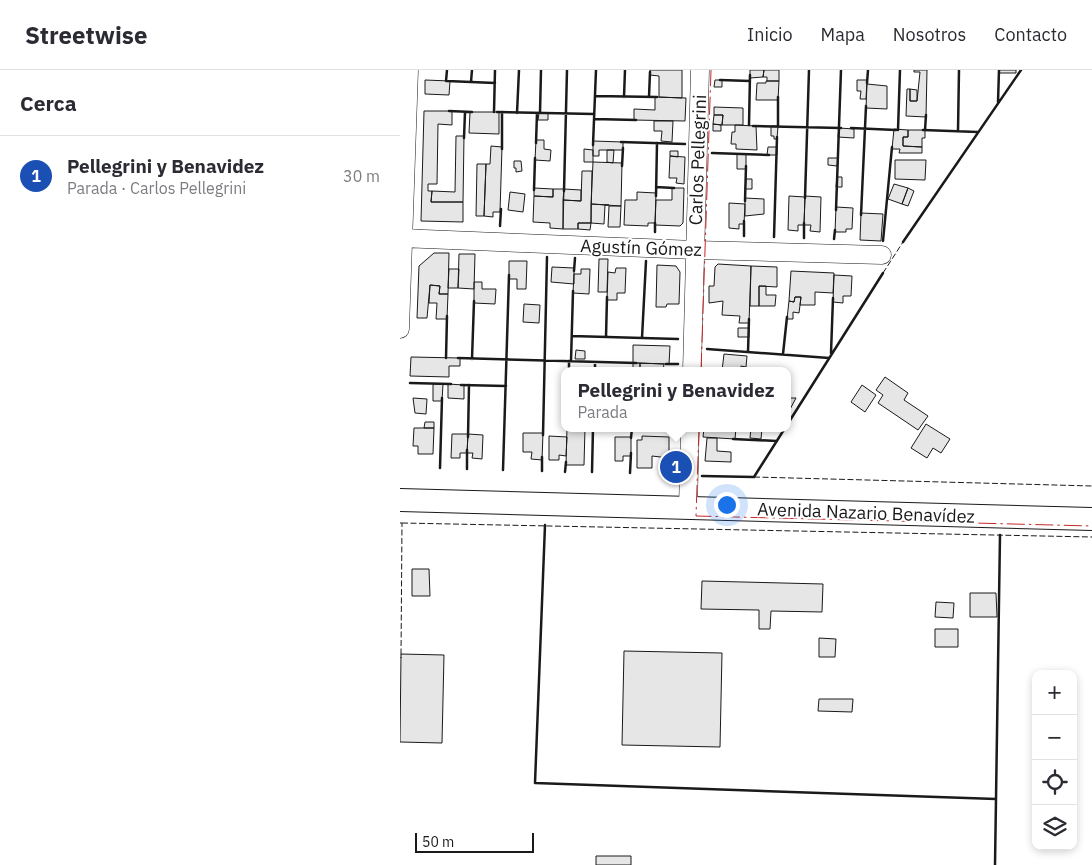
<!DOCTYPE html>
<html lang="es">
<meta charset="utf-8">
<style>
:root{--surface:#fff;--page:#f7f7f7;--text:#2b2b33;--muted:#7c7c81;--line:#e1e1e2;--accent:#111827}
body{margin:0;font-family:"IBM Plex Sans",sans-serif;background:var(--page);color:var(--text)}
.controls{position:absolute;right:15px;bottom:15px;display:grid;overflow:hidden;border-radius:10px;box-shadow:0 2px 8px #0003}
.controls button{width:45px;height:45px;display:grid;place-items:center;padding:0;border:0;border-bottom:1px solid var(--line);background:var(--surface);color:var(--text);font:25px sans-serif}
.scale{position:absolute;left:15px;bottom:12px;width:119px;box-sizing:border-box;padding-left:5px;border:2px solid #1a1a1a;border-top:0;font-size:14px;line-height:18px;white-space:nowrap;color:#1a1a1a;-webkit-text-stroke:4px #fff;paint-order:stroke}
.you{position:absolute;left:326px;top:434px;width:18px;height:18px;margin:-12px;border:4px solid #fff;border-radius:50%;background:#1a73e8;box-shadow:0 0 0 8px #1a73e833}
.badge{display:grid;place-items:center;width:32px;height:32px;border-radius:50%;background:var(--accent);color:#fff;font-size:16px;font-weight:700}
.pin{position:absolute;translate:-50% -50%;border:2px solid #fff;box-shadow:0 1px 5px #0006}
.popup{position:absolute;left:161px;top:297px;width:230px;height:65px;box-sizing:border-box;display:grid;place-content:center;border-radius:10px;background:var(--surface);filter:drop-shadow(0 1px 4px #0005);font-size:16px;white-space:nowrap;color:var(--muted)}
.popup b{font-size:19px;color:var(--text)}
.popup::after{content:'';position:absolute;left:50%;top:100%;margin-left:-10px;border:10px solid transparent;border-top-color:var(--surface)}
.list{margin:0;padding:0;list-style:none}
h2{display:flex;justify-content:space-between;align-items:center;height:65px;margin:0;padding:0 20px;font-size:21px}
h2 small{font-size:16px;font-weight:400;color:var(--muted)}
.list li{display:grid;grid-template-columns:32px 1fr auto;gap:15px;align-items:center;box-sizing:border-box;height:80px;padding:0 20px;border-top:1px solid var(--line)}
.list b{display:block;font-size:19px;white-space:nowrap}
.list p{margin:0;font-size:16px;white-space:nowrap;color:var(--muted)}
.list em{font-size:16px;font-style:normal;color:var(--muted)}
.icon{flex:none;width:28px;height:28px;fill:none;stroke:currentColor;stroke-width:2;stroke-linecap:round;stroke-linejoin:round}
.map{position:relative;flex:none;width:692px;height:795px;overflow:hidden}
header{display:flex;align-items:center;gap:30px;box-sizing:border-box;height:70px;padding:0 25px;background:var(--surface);border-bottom:1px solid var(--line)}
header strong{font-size:24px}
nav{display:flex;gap:28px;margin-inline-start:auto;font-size:18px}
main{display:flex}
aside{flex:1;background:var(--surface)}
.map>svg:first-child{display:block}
</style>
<header>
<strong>Streetwise</strong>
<nav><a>Inicio</a><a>Mapa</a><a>Nosotros</a><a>Contacto</a></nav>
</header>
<main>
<aside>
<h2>Cerca<small></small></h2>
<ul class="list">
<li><span class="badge" style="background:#1a4fb4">1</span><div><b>Pellegrini y Benavidez</b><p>Parada · Carlos Pellegrini</p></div><em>30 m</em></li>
</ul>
</aside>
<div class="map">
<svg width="692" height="795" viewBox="0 0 692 795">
<rect width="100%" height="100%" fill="#fff"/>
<path fill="#e6e6e6" stroke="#1a1a1a" d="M250 0H282V28L259 27V6L250 5Z
M350 0H364L363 7 350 8Z
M364 0H379V11H367V7H363Z
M514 0H527L526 47 506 46 507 19H510V31H517L520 2H514Z
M599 0H616V3H599Z
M25 10 50 11 49 25 25 24Z
M315 10H322V17H314Z
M457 10H467L466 29H460L461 21H457Z
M366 11H379L378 30H356L357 13H366Z
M467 14 487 16V39L466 38Z
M510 19 517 20V31H510Z
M255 27 286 28 285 51 234 50V39L255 40Z
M314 37 343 38V55H322L323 45H314Z
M24 41H52V55L38 54 37 114H28V121H32L31 132H63V152L21 151Z
M70 42H99V64L69 63Z
M139 43H148V50H138Z
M314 45H323L322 55 313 54Z
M254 51H273L272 72 261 71 262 61H254Z
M313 54 321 55V61H313Z
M335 55 356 56 357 80 336 79V74H331L332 62H335Z
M371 56H378L377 69H374V66H371Z
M439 58 454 59V68L438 67Z
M494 59 508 60V67H503V76L522 77V83H499L500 79H492Z
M508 60H525V68H522V77L503 76V67H508Z
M56 66H64L63 132H31L32 121 55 122Z
M136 70H144V79L151 80 150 91 135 90Z
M193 71 223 72V80H199V86H193Z
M91 76 102 77 100 142H93V147L84 146 86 94H90Z
M368 77H377V85H367Z
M184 79 193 80V92H184Z
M207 80H214L213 93 207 92Z
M270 81H278V87L270 86Z
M337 84H346V99H337Z
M270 86 285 87 284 114 276 113 277 108H269Z
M428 88H438L437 96 428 95Z
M495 90H526L525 110 495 109Z
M114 91H121L122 101 116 102V98H114Z
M193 92 222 93 221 136 191 134Z
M77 94H86L84 146H76Z
M182 101H192L191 153H178V159H163V130L181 131Z
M437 107H442V117H436Z
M346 109H352V119H345Z
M494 114 508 118 502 134 488 129Z
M134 118 153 119V127L134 126Z
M272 118H284L283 153 280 156 255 155 256 130H272Z
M508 118 514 121 508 136 502 134Z
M153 119H164L163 159 150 158V153L133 152 134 126 153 127Z
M164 119 181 120V131L163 130Z
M110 122 125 124 123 142 108 140Z
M237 122 256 123 255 153H248V156L224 155 225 130H237Z
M389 126 405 127 404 155H398V161L388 160Z
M405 126 421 127 420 162 410 161 411 155H404Z
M345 128 364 129V144L345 146Z
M329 133 345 134 344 154H339V159L329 158Z
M191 134 209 135H205L204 154 191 153Z
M209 136H221L220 157H208Z
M436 137 453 138 452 159H446V162H435Z
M461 143 483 144 481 171 460 170Z
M178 153H191L190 160 178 159Z
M34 183H49L48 224H39L40 216 30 215 27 248H17L19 196Z
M59 184H75L74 219 58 218Z
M199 189H208L207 222H198Z
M109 191H127L126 219H117V209H109Z
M318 194 351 196 349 253H339L340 246 322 245 323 231 309 233V216H314L315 197Z
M257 195 276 196 280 202 279 234H267L266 237H256Z
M351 196 377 197V217L359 216V236H350Z
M152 197 174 198V214L151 212Z
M216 198H226L225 223H217V230H207L208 202 215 203Z
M49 199H59L58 218H48Z
M181 199H190L189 224 173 223 174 204H181Z
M391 201 434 203 433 223 415 222V235H400L401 227H395L394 232 389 231Z
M434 205 452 206 451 226H443V233L433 232Z
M74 212H82V219H96L95 234 74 233Z
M30 215 40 216 39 224H48L47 249H36L37 233H29Z
M359 216H366V225H376L375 236H359Z
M395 227H401L399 243 393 242V249H387L389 231 394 232Z
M124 234 140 235 139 253 123 252Z
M338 258H349V267H338Z
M233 275 270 276 269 294 233 293Z
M176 280 185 281V289H175Z
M324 284 347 286 346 297 341 296 340 301H322Z
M11 287 60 288V296H49V307L10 306Z
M233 293H240V301H233Z
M240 293 264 294 263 301H240Z
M485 307 508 323 504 330 528 346 518 360 478 333 483 325 476 320Z
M33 314H43L42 331H33Z
M48 314 64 315V329L48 328Z
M462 315 476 325 465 342 451 332Z
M13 328 27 329 26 344 15 343Z
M388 328H396L387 345V331Z
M25 352H34V358H24Z
M526 354 550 369 541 383 533 378 527 388 511 378Z
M14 358H34L33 384H18V376H13Z
M167 358H185L184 395H166Z
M304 358H336L335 369 303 367Z
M351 358H362L361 369 350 368Z
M123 363H143L142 390 131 389 132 382H123Z
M52 364H68L67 383H60V388H51Z
M68 364 83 365 82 389 72 388 73 383H67Z
M149 366 167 367 166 386 159 385V390H149Z
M242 366 269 367V388L252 386V398H237V370H242Z
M215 367H231V386H223V391H215Z
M307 368H317V381L331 382V392L305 391Z
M12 499H29L30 526H12Z
M302 511 423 514 422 542 371 541 370 559H359V540L301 539Z
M570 523H596L597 547H570Z
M536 532 554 533 553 548 535 547Z
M535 559H558V577H535Z
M419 568 436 569 435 587H419Z
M224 581 322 583 320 677 222 675Z
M1 584 44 585 42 673 0 672Z
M419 629H453L452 642 418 641Z
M196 786H231V795H196Z"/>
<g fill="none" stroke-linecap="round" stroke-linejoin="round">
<g stroke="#1a1a1a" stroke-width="19">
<path id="minor" d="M0 168 295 180 482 185
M0 259 9 0
M292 301 300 0
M288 438 290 358"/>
</g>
<g stroke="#1a1a1a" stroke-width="24">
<path id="major" d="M0 430 692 449"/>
</g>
<use href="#minor" stroke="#fff" stroke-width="18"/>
<use href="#major" stroke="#fff" stroke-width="22"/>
<path stroke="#1a1a1a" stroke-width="1" stroke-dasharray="6 2.5" stroke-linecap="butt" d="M483 203 503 172
M354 407 692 416
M0 453H2L1 588
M2 453 692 467"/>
<path stroke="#1a1a1a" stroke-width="2.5" d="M320 10 350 11
M46 11 47 0
M47 11 95 13
M71 12 72 0
M467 13 468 0
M195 26 257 27
M224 27 225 0
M249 27 250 2
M598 32 599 0
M49 41 72 42
M94 42 95 0
M97 42 194 44
M117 43 119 0
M140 43 141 0
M194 49 236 50
M349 55 350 5
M353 56 441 58
M378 57V27
M451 58 496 60
M498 60 500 0
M523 60 578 62
M525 60 526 45
M558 61 559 0
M64 68 65 42
M221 72 285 74
M136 73 137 43
M193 75 196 0
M102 79V42
M312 83 369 85
M222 96 223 78
M256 117 274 118
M134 120 135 88
M164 121 167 0
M256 126 257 73
M405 128 409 0
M345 131 346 96
M436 140 441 0
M461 145 466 36
M100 156 101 139
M255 162V153
M344 166V151
M374 167 377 67
M404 168V153
M434 169 435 160
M483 171 492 77
M503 172 621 0
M174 201 175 188
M172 266 278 269
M206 267 207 227
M242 268 246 191
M307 279 429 288
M348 282 349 249
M431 283 433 228
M383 284 387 247
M46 288 47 246
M58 288 236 293
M72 289 74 231
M171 291 173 221
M266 294H278
M169 301V291
M195 301V292
M10 313 51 314
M61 315 106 316
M387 355 483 203
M143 365 147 187
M68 367 69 315
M231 368 232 358
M333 369 377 371
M40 398 42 328
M67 399V380
M103 400 109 205
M142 401V387
M165 402 166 392
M192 402 193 358
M230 403 231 383
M302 406 354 407 385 358
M145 455 135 713 596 729
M595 795 600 465"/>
<path stroke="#c62828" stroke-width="1" stroke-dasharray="18 4 2.5 4" stroke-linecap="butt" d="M301 301 311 0
M299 358 296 446 692 456"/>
</g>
<g text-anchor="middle" stroke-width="4" stroke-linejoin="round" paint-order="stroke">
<g font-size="18" fill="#1a1a1a" stroke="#fff">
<text transform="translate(298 90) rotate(-88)" y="6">Carlos Pellegrini</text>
<text transform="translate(241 178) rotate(2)" y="6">Agustín Gómez</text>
<text transform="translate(466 443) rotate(2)" y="6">Avenida Nazario Benavídez</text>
</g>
</g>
</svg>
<div class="controls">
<button>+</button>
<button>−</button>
<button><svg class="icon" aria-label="locate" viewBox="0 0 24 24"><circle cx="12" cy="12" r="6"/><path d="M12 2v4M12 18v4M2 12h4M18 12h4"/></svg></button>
<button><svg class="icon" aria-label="layers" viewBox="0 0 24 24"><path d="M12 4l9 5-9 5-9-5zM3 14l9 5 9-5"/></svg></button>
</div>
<div class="scale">50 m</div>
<div class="you"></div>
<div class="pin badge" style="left:276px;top:397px;background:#1a4fb4">1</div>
<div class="popup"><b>Pellegrini y Benavidez</b>Parada</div>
</div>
</main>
